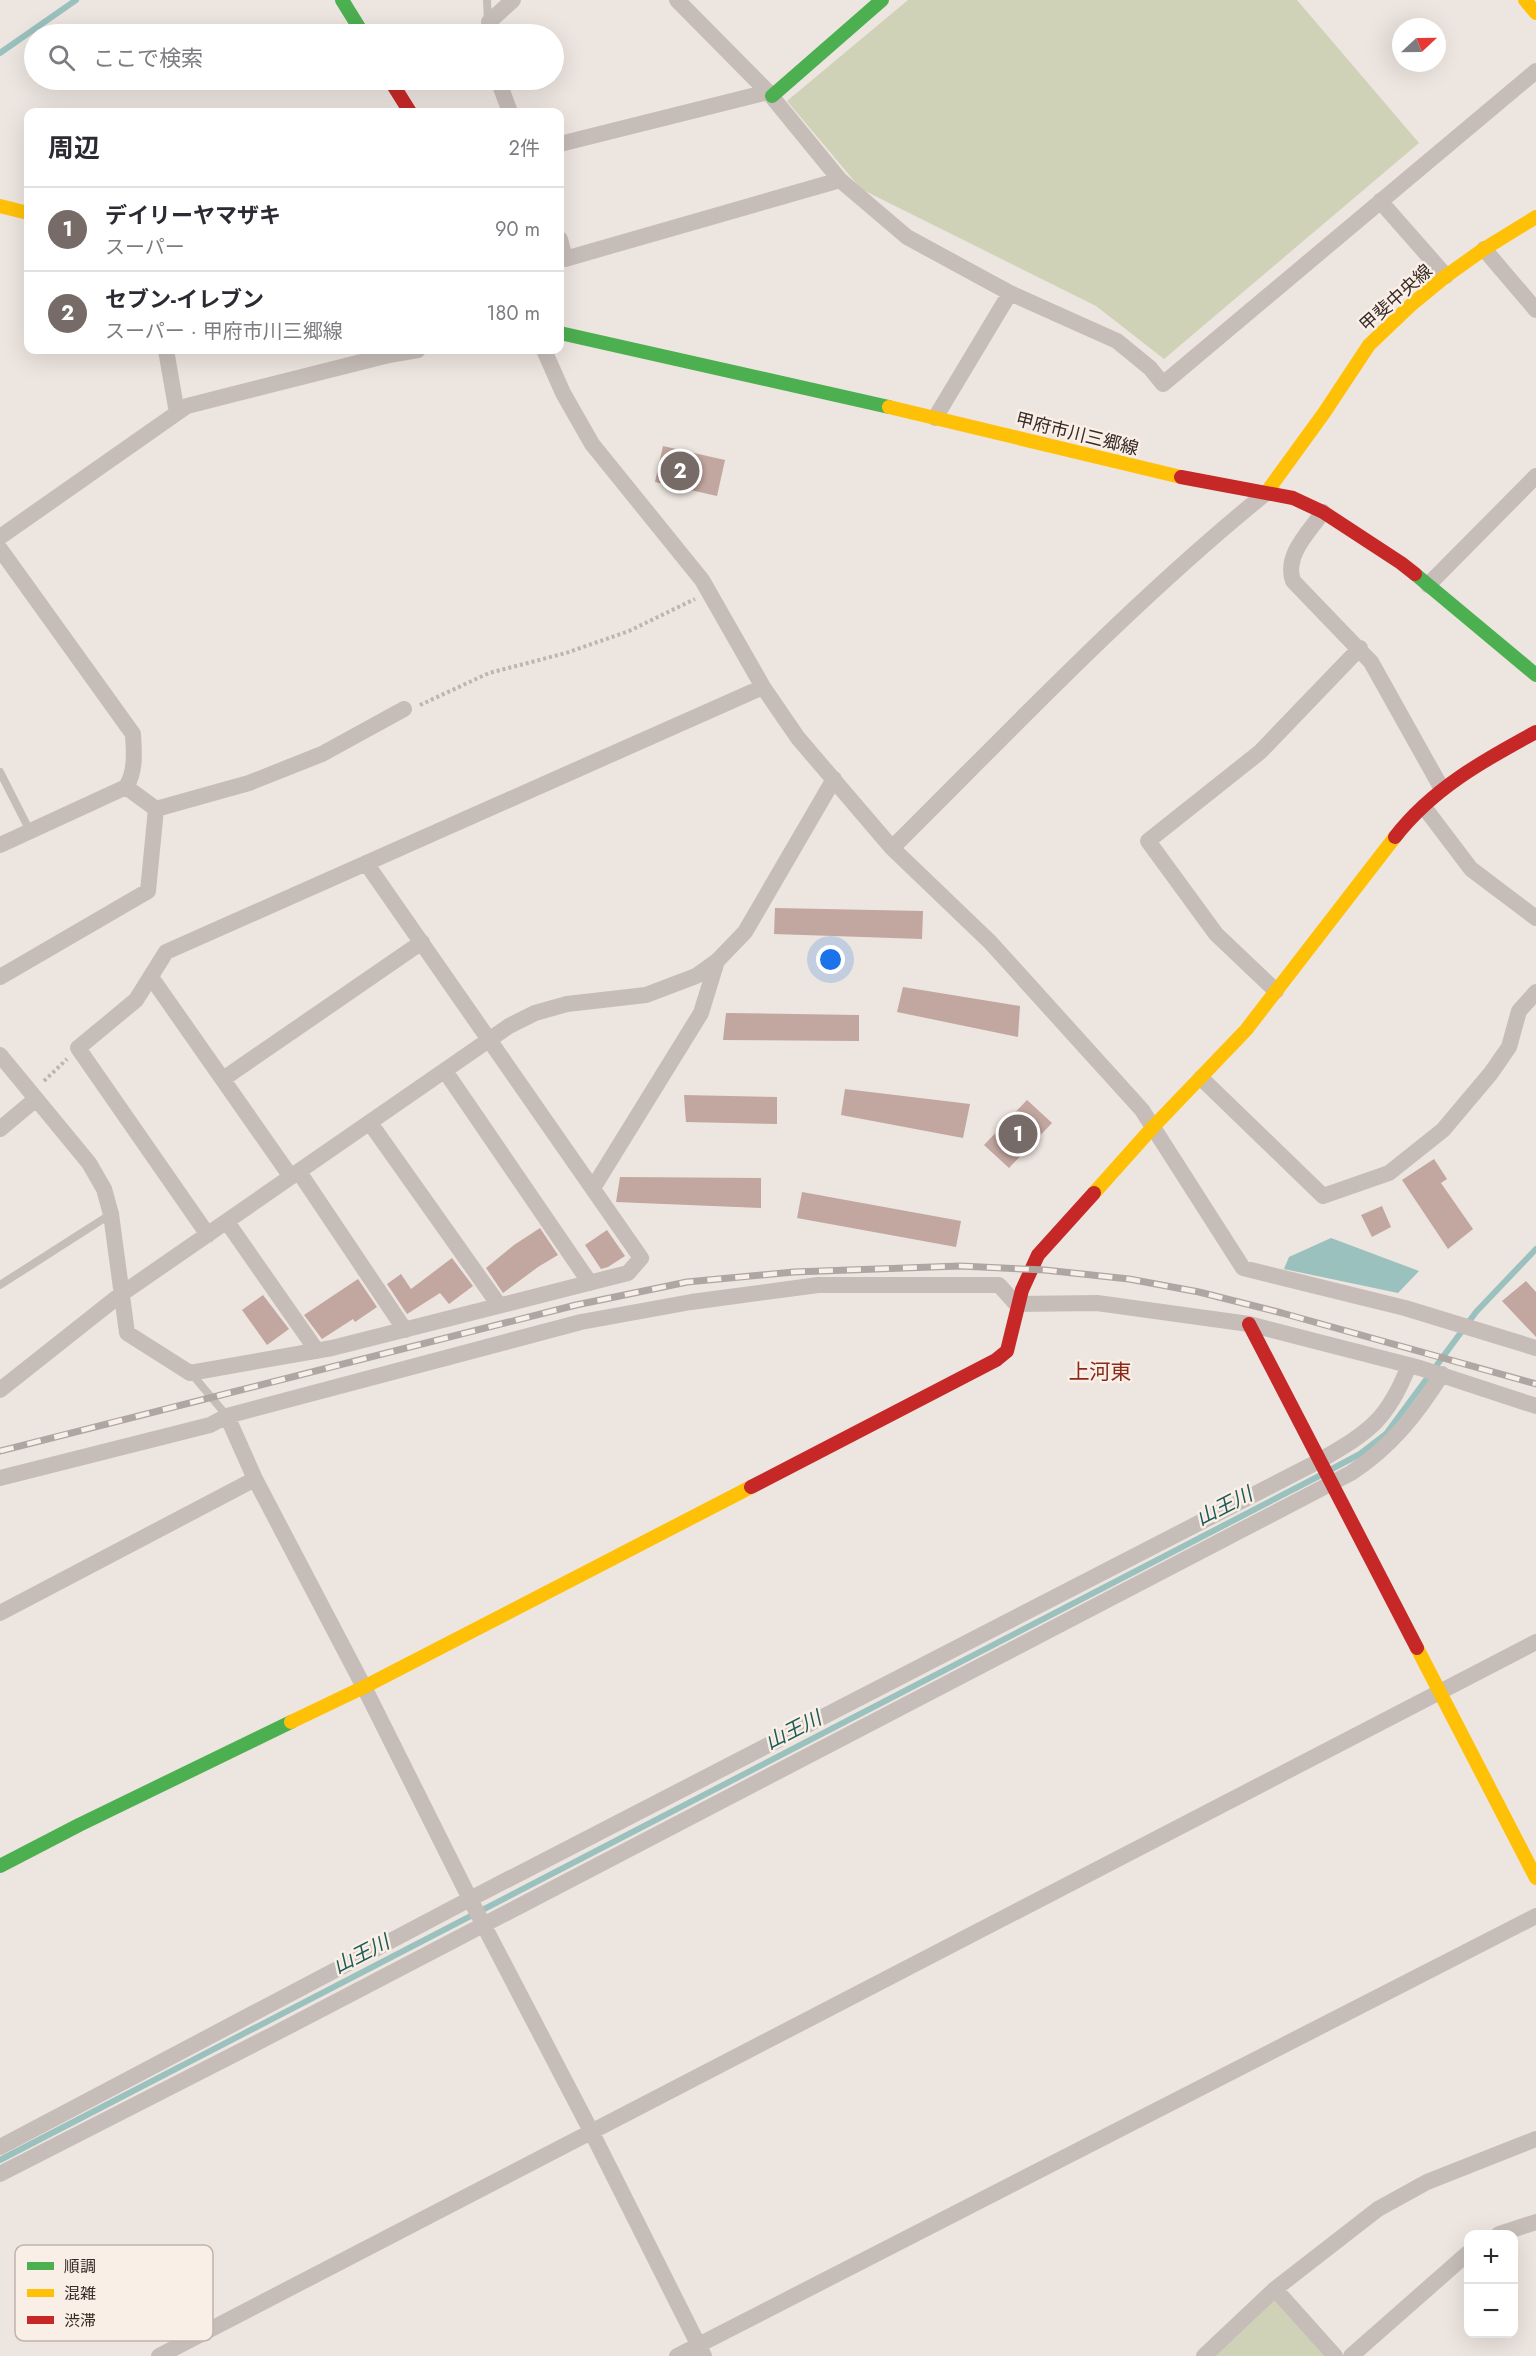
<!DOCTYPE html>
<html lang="ja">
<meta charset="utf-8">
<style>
:root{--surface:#fff;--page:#f7f7f7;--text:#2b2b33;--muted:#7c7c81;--line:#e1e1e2;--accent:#776b67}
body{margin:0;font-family:Jost,"Noto Sans JP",sans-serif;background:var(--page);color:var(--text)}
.controls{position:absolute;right:18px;bottom:18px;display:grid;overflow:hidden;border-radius:12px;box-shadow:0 6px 24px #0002}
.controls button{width:54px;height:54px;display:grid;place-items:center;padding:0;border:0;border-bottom:2px solid var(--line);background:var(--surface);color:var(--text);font:30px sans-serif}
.compass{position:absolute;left:1392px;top:18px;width:54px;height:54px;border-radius:50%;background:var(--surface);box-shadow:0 6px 24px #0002;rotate:68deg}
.you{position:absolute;left:831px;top:960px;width:21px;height:21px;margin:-15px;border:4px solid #fff;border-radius:50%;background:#1a73e8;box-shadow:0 0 0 9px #1a73e833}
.badge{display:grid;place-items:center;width:39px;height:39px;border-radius:50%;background:var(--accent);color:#fff;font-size:20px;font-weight:700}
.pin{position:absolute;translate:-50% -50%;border:3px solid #fff;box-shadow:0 2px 6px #0006}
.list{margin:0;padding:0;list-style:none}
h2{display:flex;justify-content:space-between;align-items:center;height:78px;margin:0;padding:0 24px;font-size:26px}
h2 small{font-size:20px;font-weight:400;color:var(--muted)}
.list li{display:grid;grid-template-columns:39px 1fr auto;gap:18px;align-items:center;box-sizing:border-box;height:84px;padding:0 24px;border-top:2px solid var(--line)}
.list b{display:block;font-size:22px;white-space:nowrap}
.list p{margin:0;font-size:20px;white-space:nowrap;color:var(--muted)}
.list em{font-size:20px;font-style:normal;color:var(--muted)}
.icon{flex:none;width:33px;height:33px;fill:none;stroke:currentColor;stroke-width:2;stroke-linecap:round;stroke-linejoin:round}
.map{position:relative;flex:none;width:1536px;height:2356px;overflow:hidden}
.search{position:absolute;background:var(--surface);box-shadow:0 6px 24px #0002;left:24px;top:24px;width:540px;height:66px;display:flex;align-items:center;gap:15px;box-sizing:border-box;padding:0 21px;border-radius:33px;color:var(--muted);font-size:22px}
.panel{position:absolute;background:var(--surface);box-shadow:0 6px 24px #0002;left:24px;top:108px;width:540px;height:246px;border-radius:12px}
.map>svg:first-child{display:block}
</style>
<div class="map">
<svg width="1536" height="2356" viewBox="0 0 1536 2356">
<rect width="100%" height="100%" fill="#ede5df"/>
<path fill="#d0d2b8" d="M908 0H1297L1419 143 1164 359 1096 306 861 189 787 101Z
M1275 2289 1336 2356H1204Z"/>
<path fill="#9ac1bd" d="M1331 1238 1419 1271 1398 1293 1284 1269 1289 1257Z"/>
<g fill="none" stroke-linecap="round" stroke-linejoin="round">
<path stroke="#9ac1bd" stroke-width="6" d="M0 53 76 0
M1330 1470 1360 1454 1386 1434 1476 1312 1536 1249
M0 2160 1321 1475"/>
</g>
<path fill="#c2a6a0" d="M663 446 725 460 717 496 655 482Z
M775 908 923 911 922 939 774 934Z
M903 987 1020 1006 1018 1037 897 1012Z
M726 1013 859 1015V1041L723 1040Z
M845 1089 970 1104 963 1138 841 1115Z
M684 1095 777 1097V1124L686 1122Z
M1027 1100 1052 1123 1009 1168 984 1145Z
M1434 1159 1447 1179 1441 1183 1473 1229 1448 1249 1402 1180Z
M620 1177 761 1178V1208L616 1202Z
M802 1192 961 1221 956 1247 797 1218Z
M1382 1206 1391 1227 1372 1237 1361 1215Z
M540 1228 558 1255 538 1267 503 1293 486 1268 514 1245Z
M607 1230 625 1256 608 1267 601 1269 585 1245Z
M452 1258 473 1286 449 1304 440 1293 407 1314 387 1284 401 1274 411 1289Z
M358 1279 377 1307 355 1322 353 1319 322 1339 304 1315Z
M1526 1281 1536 1292V1337L1502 1301Z
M263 1295 289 1329 267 1345 242 1310Z"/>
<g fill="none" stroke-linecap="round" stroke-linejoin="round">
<path stroke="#beb5b1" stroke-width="4" stroke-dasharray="3 3" stroke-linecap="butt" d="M420 705 489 673 566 653 629 631 695 599
M44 1081 67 1059"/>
<path stroke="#c6bdb8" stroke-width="8" d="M487 0 488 22
M0 772 30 831
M0 1285 111 1214
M191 1373 227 1416"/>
<path stroke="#c6bdb8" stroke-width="16" d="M677 0 768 92 840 180 907 237 1010 293 1117 341 1150 368 1163 384 1536 71
M489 34V22L513 0
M498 80 510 112
M560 144 768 92
M1380 201 1446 276
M560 239 565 259 840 180
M1484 249 1536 310
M166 350 177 413
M544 350 563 393 592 444 702 580 763 687 798 738 892 848 990 942 1142 1110 1243 1268 1405 1308 1536 1348
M935 418 1010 293
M1323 512C1309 532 1284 555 1293 581L1371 662 1442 789
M0 537 187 406 389 355 418 350
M0 549 133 734C134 753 136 771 126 787L0 845
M1428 585 1536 476
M126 787 156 809
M1424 807 1471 869 1536 918
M892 848C1014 727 1133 601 1266 493
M0 977 148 891 156 809 249 783 322 754 404 709
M151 977 291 1177
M1276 991 1216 934 1148 841 1260 752 1360 648
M0 1055 89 1163 104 1189 111 1214 127 1333 190 1373 332 1348 628 1273 641 1258 366 863
M445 1071 590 1283
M1201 1078 1323 1196 1389 1173 1443 1130 1491 1073 1509 1047 1519 1011 1536 992
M223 1079 422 942
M370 1123 499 1305
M0 1129 36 1099
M299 1172 405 1330
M593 1188 701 1013 717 961
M227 1222 317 1351
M208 1235 78 1048 136 1000 166 952 763 687
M0 1390 120 1295 509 1026 535 1013 567 1004 646 995 696 976 717 961 745 932 834 779
M227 1416 255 1479 364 1687 470 1899 591 2131 704 2356
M0 1478 210 1425 227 1416 581 1322 691 1302 818 1285H999L1016 1304 1097 1303 1249 1324 1420 1368 1536 1406
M0 1613 255 1479
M0 2147 470 1899 1319 1461C1369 1432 1388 1420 1409 1365
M0 2174 274 2034 1351 1473C1391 1447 1417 1414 1442 1374
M1499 2234 1536 2222
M1275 2289 1335 2356
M159 2356 1536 1642
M677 2356 1536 1916
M1204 2356 1275 2289 1378 2209 1427 2182 1536 2139
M1351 2356 1468 2253"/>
<path stroke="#4caf50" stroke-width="14" d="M342 0 363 34
M772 96 882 0
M560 333 889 407
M1415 574 1536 675
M0 1866 79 1825 291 1722"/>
<path stroke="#ffc107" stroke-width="14" d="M1525 0 1536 13
M0 206 28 213
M889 407 1181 477
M1266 493 1324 413 1369 345 1412 304 1446 276 1484 249 1536 217
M1094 1193 1153 1127 1246 1030 1395 837
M1417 1648 1536 1878
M291 1722 364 1687 751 1487"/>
<path stroke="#c62828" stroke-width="14" d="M390 80 410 112
M1181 477 1293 498 1323 512 1401 563 1415 574
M1395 837C1432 789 1484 760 1536 732
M1249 1324 1417 1648
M751 1487 996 1360 1007 1351 1022 1290 1038 1255 1094 1193"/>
<g stroke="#ada6a3" stroke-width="7">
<path id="rail" d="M0 1451 576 1305 687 1282 794 1272 960 1266 1045 1270 1129 1279 1199 1292 1282 1313 1536 1384"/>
</g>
<use href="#rail" stroke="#faefe6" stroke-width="4.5" stroke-dasharray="14" stroke-linecap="butt"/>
</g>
<g text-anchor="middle" stroke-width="5" stroke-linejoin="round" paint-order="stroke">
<g font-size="18" fill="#372a26" stroke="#faefe6">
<text transform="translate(1396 298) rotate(-42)" y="6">甲斐中央線</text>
<text transform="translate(1077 434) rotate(14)" y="6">甲府市川三郷線</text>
</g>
<g font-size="20" font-style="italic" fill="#1a5a58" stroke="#faefe6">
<text transform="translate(1224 1506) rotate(-27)" y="7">山王川</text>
<text transform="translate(793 1730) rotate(-27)" y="7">山王川</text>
<text transform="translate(361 1954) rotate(-27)" y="7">山王川</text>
</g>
<g font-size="21" fill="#8a2a1b" stroke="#faefe6">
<text x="1100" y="1379">上河東</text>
</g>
</g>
<rect x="15" y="2245" width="198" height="96" rx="9" fill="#faefe6" stroke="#c0b4ac" stroke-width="1.5"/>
<rect x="27" y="2262" width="27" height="8" fill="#4caf50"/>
<rect x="27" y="2289" width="27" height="8" fill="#ffc107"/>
<rect x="27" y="2316" width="27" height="8" fill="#c62828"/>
<g font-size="16" fill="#372a26">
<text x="64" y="2272">順調</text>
<text x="64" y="2299">混雑</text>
<text x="64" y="2326">渋滞</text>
</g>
</svg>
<div class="controls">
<button>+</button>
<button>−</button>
</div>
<svg class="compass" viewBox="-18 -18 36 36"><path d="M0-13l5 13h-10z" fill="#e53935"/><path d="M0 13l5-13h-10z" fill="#7c7c81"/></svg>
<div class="you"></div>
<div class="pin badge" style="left:1018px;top:1134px">1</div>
<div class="pin badge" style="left:680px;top:471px">2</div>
<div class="search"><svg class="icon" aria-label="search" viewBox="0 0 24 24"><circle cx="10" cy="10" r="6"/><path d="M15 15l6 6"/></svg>ここで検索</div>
<section class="panel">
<h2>周辺<small>2件</small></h2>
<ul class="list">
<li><span class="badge">1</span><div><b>デイリーヤマザキ</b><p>スーパー</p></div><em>90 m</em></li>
<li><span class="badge">2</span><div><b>セブン-イレブン</b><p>スーパー · 甲府市川三郷線</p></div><em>180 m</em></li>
</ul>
</section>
</div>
